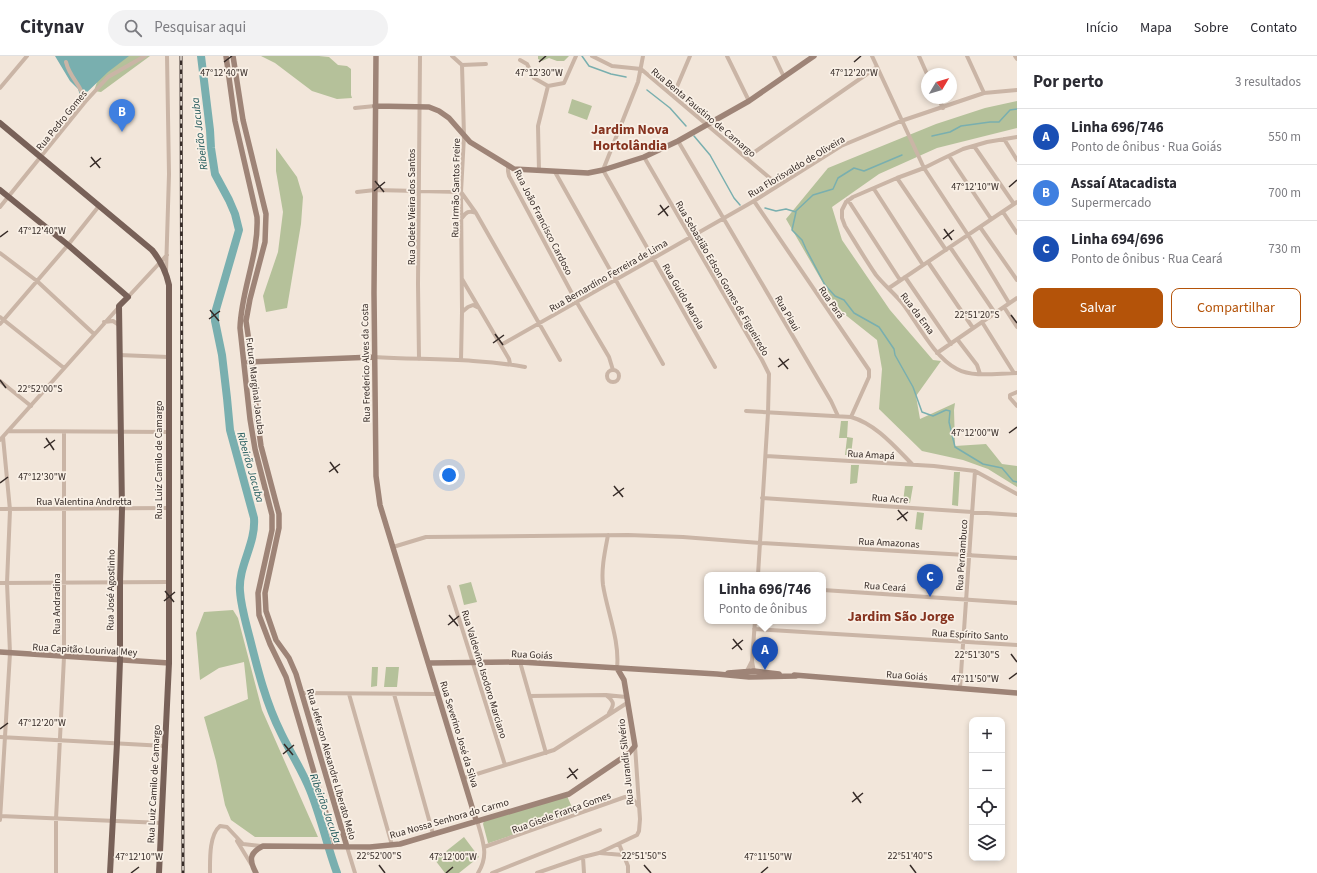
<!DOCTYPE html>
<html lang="pt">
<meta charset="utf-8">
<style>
:root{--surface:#fff;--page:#f2f2f3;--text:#2b2b33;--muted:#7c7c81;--line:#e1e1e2;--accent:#b45309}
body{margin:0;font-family:"Source Sans 3",sans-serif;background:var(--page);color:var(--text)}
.controls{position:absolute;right:12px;bottom:12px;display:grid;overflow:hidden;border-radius:8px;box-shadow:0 2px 6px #0003}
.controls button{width:36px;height:36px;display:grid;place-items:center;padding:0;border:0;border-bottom:1px solid var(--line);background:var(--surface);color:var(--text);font:20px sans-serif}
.compass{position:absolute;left:921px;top:12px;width:36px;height:36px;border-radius:50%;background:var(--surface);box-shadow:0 2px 6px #0003;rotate:52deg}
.you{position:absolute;left:449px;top:419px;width:14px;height:14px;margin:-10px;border:3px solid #fff;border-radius:50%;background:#1a73e8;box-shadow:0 0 0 6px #1a73e833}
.badge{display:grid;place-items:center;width:26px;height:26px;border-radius:50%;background:var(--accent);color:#fff;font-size:13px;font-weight:700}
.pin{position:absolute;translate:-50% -33px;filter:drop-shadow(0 1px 2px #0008)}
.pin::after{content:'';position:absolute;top:21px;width:14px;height:12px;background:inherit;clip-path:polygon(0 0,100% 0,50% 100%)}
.popup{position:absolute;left:704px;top:516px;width:122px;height:52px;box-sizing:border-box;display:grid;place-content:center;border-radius:8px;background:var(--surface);filter:drop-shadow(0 1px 3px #0005);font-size:13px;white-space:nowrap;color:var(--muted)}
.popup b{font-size:15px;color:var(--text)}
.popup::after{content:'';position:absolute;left:50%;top:100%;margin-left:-8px;border:8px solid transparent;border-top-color:var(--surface)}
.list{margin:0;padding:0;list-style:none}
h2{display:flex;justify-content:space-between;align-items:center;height:52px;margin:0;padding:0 16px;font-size:17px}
h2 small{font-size:13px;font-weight:400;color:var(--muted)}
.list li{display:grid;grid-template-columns:26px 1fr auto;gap:12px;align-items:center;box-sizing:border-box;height:56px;padding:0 16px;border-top:1px solid var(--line)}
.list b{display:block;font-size:15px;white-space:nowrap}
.list p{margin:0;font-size:13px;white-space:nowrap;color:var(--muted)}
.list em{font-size:13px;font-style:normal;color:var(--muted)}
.actions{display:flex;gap:8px;padding:12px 16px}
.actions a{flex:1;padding:9px 0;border:1px solid var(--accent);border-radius:8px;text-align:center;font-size:14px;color:var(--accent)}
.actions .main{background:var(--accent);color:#fff}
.icon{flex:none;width:22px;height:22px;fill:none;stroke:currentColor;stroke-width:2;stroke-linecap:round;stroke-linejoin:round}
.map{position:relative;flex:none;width:1017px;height:817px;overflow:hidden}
header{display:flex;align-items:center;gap:24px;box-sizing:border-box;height:56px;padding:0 20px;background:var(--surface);border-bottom:1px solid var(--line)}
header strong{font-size:19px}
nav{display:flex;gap:22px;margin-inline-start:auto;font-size:14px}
.search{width:280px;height:36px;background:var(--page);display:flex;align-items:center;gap:10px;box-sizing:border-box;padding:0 14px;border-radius:22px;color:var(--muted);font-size:15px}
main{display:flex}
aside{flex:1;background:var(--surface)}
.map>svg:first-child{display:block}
</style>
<header>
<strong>Citynav</strong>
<div class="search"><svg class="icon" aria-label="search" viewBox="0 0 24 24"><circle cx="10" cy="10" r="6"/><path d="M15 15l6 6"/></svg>Pesquisar aqui</div>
<nav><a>Início</a><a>Mapa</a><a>Sobre</a><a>Contato</a></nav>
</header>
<main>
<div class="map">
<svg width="1017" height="817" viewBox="0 0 1017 817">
<rect width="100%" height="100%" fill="#f2e6da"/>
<path fill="#b5c19a" d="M114 0H150L101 36 94 35 99 20Z
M261 0H319L329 1 338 9 347 10 351 13V39L352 42 337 43 312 35 275 7Z
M538 0H569L564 5H557L549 2 542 5 538 3Z
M572 43 592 50 587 64 568 57Z
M1017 45V72L937 92 879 118 832 151 842 184 890 254 933 304 941 305 916 340 920 363 955 347 954 354 955 390 986 388 1002 408 1017 410V431L988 413 963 404 922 395 879 353 882 313 877 284 838 253 786 163 828 112 936 68 985 52Z
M276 92 297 121 303 141 301 168 287 252 266 256 263 240 278 196 283 156 276 115Z
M841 365H848L847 381 853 382 851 399H845L847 382H839Z
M851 409H859L857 427 850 428Z
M954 416H960L958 450 952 449Z
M905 430H913L910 447 903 446Z
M917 456 924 457 922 474 915 473Z
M471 526 477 546 464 549 459 529Z
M233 554 238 562 262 654 318 781H255L231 764 225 749 216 705 204 661 248 643 244 606 219 612 200 624 196 577 204 556Z
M372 611H378L377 630 371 631Z
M386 611H399L397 631H384Z
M567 740 575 758 489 787H488L483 768 484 765Z
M464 781 479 801 459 817H445L435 804Z"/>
<path fill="#79afaf" d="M55 0H129L108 16 81 42 78 33 70 25Z"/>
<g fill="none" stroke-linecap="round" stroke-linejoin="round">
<path stroke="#79afaf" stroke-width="1.5" d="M582 0 589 10 611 18 626 21
M647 34 670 52 686 70
M694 80 710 99 734 142 740 149
M932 80 950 76 961 70 990 66H999L1010 54 1017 53
M765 152 776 155 786 153 796 156 792 174 802 184 806 193 825 229 835 240 844 244 854 257 879 271 894 293 895 299 913 331 922 356 933 360 946 354 950 355 949 366 955 391 983 408 1002 412 1013 425 1017 426
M796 155 813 139 833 133 838 122 854 112 864 115 902 99"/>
<path stroke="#79afaf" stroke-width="8" d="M201 0 210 74 211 92 215 118 229 144 235 158 239 174 215 257V265L222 299 227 342 230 374 254 462C256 488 238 510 240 535 241 551 246 567 250 583 258 615 266 647 281 677 290 696 302 714 310 734 321 761 327 790 337 817"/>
<path stroke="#cab5a6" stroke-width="4" d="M452 0 462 9 486 8
M592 0 612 10 641 13 778 129
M643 0 638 26 603 114 715 311
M727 0 749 45
M774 0 784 21
M872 0 924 112 968 179 1009 247
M919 0 927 18
M967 0 984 37
M1015 0 1017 3
M520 4 527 8 534 22 548 30
M66 6C70 23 82 28 85 46
M548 30 564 27 576 0
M0 32 27 0
M673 40 690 0
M938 42 943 52
M355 52 375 50
M1017 81 987 86 963 93 940 104 924 112 897 122 853 141 846 146 842 154V162L845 170C855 186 865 203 876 219 884 229 895 238 903 248 918 268 934 301 957 313 973 322 999 317 1017 317
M1004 83 1017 104
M678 85 831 345 838 360
M974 90 1014 148
M949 100 991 163
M644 101 762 304 769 318 768 357 758 519
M746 102 877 11
M508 110V115L509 120 576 245 609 301 613 314
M539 115 538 70 548 30
M555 116 663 308
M897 122 946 194
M874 133 923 209
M357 136 375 134 461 136 476 157 560 304
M848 144 900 224
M754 145 869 314V321L851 361
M0 151 85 46 108 21 145 0
M1003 156 1017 177
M462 162C466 156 469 154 476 157
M980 171 1017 224
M950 191 995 257
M0 197 37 225 94 278
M928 206 973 272
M166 216 169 118 167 0
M905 221 951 288
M462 223 509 303 510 308
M889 232 1017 146
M128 241 167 199
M1004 251 1017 271
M462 256 468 251 473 249 479 252
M0 261 64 312
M104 266 113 265 119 269
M982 266 1014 317
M0 268 68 189 99 150
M957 283 977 309 980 318
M501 289 754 145 841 90 901 65 984 37 1017 34
M937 297 1017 242
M119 299 168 301
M374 301C424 304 475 302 525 311
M419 303 418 228 420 0
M461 304 462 256 461 136 464 80 462 9
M607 320a6 6 0 1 1 12 0a6 6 0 1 1-12 0Z
M0 325 31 350
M1017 336 1010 339V342L1017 350
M746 355 851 361C876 368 895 391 912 408
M8 375 168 376
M0 384 119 251
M766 400 934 410 975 415 1017 438
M762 442 1017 459
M0 453 169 452
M608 479C605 495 601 513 603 529 607 555 620 585 617 612
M393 491 426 481 628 479 683 481 760 487 1017 502
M0 527 168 526
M449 531 505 709
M823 534 1017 547
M754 573 1017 589
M520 606 546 697
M754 616 752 605 755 565
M747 617 748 613 752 605
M960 632 975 415
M302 637 438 638
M349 638 392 789
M394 638 433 778
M530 640 606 639 626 641
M607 640C615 646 614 649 609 657
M0 681 165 690
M464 722 554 694 627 647
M0 760 162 767
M0 764 10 597 7 527 10 454 3 381
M477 764C482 784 490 798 478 817
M237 785 251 808
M619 788 628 810V817
M347 791 355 817
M484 791 625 741 632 742 639 751
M600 797 623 799
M583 801 584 817
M56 817V763L64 601V376
M210 817C210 804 209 779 220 770L227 771 243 788 261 790
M492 817 600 774
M537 817 583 801 599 797 637 779 639 775 640 763 635 690"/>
<path stroke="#9e8477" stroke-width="5.5" d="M226 0 235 65 257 161C259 199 241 234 240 272L250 363 255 393 272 459V474L258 537 259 559 270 588 286 621 336 791
M233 0 243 64 266 158 265 186 250 243 246 265 252 306 257 361 261 390 279 458V472L265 537 266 555 276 584 289 602 296 618 347 791
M376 0 374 237 376 420 380 449 476 764
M375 50 429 51 439 55 449 62 470 86 514 113 588 117 603 114 644 101 678 85 749 45 814 0
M249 306 374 301
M0 596 169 607
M429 607 520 606 717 618 749 621 796 620
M728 617 754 615 779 618
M794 619 1017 637
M256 817C249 804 249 797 263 790L370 791 400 788 569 738 628 698 635 690 624 624 617 612"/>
<path stroke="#786158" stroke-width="6" d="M0 67 152 194C161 205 166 215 169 229V607L159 817
M0 134 68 189 128 241 119 250 122 453 120 526V604L117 687 110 817"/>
<g stroke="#362b27" stroke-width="3">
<path id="rail" d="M181 0 183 817"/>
</g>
<use href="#rail" stroke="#f9f0e6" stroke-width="1.5" stroke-dasharray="4.5" stroke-linecap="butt"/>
</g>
<path fill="none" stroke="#362b27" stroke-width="1.5" d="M224 6 232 0M539 6 546 0M854 6 861 0M91 101 100 112M90 111 101 102M375 125 384 136M1009 131 1017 124M374 135 385 126M660 149 668 160M658 159 669 150M944 173 952 184M0 181 8 175M943 183 954 174M210 254 219 265M1011 259 1017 267M209 263 220 255M495 278 503 289M493 287 504 279M779 302 788 313M778 311 789 303M0 324 6 332M1009 377 1017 371M46 382 54 394M44 392 55 384M330 406 338 417M329 416 340 408M0 427 8 421M614 430 623 441M613 440 624 432M898 454 907 465M897 464 908 456M165 535 174 546M164 545 175 536M449 559 458 570M448 569 459 560M733 583 742 594M732 593 743 584M1011 598 1017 606M1009 623 1017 617M0 673 8 667M284 688 293 699M283 698 294 689M569 712 577 723M567 722 578 713M853 736 861 747M852 746 863 737M379 809 385 817M644 809 651 817M910 809 916 817M131 817 139 811M446 817 453 811M761 817 768 811"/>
<g text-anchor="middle" stroke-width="3.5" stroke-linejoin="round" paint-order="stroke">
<g font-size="10" fill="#362b27" stroke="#f9f0e6">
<text transform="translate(704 56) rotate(40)" y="4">Rua Benta Faustino de Camargo</text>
<text transform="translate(61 64) rotate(-51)" y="4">Rua Pedro Gomes</text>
<text transform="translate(796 110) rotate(-31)" y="4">Rua Florisvaldo de Oliveira</text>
<text transform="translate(455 132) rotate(-89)" y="4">Rua Irmão Santos Freire</text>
<text transform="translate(411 151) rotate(-90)" y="4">Rua Odete Vieira dos Santos</text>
<text transform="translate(544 166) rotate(63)" y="4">Rua João Francisco Cardoso</text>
<text transform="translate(608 219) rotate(-30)" y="4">Rua Bernardino Ferreira de Lima</text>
<text transform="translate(723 222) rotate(60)" y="4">Rua Sebastião Edson Gomes de Figueiredo</text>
<text transform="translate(684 240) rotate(60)" y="4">Rua Guido Marola</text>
<text transform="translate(832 246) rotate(55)" y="4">Rua Pará</text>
<text transform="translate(788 257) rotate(60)" y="4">Rua Piaui</text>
<text transform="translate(918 257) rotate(53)" y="4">Rua da Ema</text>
<text transform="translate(365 307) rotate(-91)" y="4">Rua Frederico Alves da Costa</text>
<text transform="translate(256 330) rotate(83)" y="4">Futura Marginal Jacuba</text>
<text transform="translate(871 398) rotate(3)" y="4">Rua Amapá</text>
<text transform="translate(158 404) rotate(-90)" y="4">Rua Luiz Camilo de Camargo</text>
<text transform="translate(890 442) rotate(4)" y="4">Rua Acre</text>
<text x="84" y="449">Rua Valentina Andretta</text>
<text transform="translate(889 486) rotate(3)" y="4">Rua Amazonas</text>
<text transform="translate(961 499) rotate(-86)" y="4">Rua Pernambuco</text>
<text transform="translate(885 530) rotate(4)" y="4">Rua Ceará</text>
<text transform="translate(110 534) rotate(-89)" y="4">Rua José Agostinho</text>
<text transform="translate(56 548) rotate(-90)" y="4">Rua Andradina</text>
<text transform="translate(970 578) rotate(3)" y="4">Rua Espírito Santo</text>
<text transform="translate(85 593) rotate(3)" y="4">Rua Capitão Lourival Mey</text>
<text transform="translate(532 598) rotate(3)" y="4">Rua Goiás</text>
<text transform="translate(485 618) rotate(73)" y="4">Rua Valdevino Isodoro Marciano</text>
<text transform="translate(907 619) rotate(4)" y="4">Rua Goiás</text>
<text transform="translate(460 678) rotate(73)" y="4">Rua Severino José da Silva</text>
<text transform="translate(625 706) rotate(-96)" y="4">Rua Jurandir Silvério</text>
<text transform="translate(332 708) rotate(74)" y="4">Rua Jeferson Alexandre Liberato Melo</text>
<text transform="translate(153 728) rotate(-87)" y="4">Rua Luiz Camilo de Camargo</text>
<text transform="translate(561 756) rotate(-20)" y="4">Rua Gisele França Gomes</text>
<text transform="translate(449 762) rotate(-16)" y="4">Rua Nossa Senhora do Carmo</text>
</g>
<g font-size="11" font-style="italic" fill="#1c5658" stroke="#f9f0e6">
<text transform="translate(199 78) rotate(-97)" y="4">Ribeirão Jacuba</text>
<text transform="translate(251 411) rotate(74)" y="4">Ribeirão Jacuba</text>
<text transform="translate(326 752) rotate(70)" y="4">Ribeirão Jacuba</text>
</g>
<g font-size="14" font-weight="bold" fill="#86331f" stroke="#f9f0e6">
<text x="630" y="78">Jardim Nova<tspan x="630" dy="16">Hortolândia</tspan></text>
<text x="901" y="565">Jardim São Jorge</text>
</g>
</g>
<g font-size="10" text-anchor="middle" fill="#362b27" stroke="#f9f0e6" stroke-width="3.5" stroke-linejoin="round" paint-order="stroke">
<text x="224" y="20">47°12'40"W</text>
<text x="539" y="20">47°12'30"W</text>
<text x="854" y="20">47°12'20"W</text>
<text x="975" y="134">47°12'10"W</text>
<text x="42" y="178">47°12'40"W</text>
<text x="977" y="262">22°51'20"S</text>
<text x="40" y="336">22°52'00"S</text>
<text x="975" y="380">47°12'00"W</text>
<text x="42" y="424">47°12'30"W</text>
<text x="977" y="602">22°51'30"S</text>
<text x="975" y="626">47°11'50"W</text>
<text x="42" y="670">47°12'20"W</text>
<text x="379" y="803">22°52'00"S</text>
<text x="644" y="803">22°51'50"S</text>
<text x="910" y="803">22°51'40"S</text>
<text x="139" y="804">47°12'10"W</text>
<text x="453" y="804">47°12'00"W</text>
<text x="768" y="804">47°11'50"W</text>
</g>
</svg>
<div class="controls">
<button>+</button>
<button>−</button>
<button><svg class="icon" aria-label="locate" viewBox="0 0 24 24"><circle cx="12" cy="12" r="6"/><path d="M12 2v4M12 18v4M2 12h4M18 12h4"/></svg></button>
<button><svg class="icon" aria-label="layers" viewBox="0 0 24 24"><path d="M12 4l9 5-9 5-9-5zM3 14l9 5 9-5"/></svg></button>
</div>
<svg class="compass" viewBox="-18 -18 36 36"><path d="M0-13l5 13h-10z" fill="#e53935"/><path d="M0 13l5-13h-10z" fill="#7c7c81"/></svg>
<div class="you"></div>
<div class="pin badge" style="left:765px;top:614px;background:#1a4fb4">A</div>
<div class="popup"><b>Linha 696/746</b>Ponto de ônibus</div>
<div class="pin badge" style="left:122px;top:76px;background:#3f7fe0">B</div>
<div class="pin badge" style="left:930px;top:541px;background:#1a4fb4">C</div>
</div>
<aside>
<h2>Por perto<small>3 resultados</small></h2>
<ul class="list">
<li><span class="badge" style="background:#1a4fb4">A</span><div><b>Linha 696/746</b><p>Ponto de ônibus · Rua Goiás</p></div><em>550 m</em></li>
<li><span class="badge" style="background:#3f7fe0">B</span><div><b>Assaí Atacadista</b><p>Supermercado</p></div><em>700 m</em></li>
<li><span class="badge" style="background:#1a4fb4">C</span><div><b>Linha 694/696</b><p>Ponto de ônibus · Rua Ceará</p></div><em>730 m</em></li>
</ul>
<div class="actions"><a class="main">Salvar</a><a>Compartilhar</a></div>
</aside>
</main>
